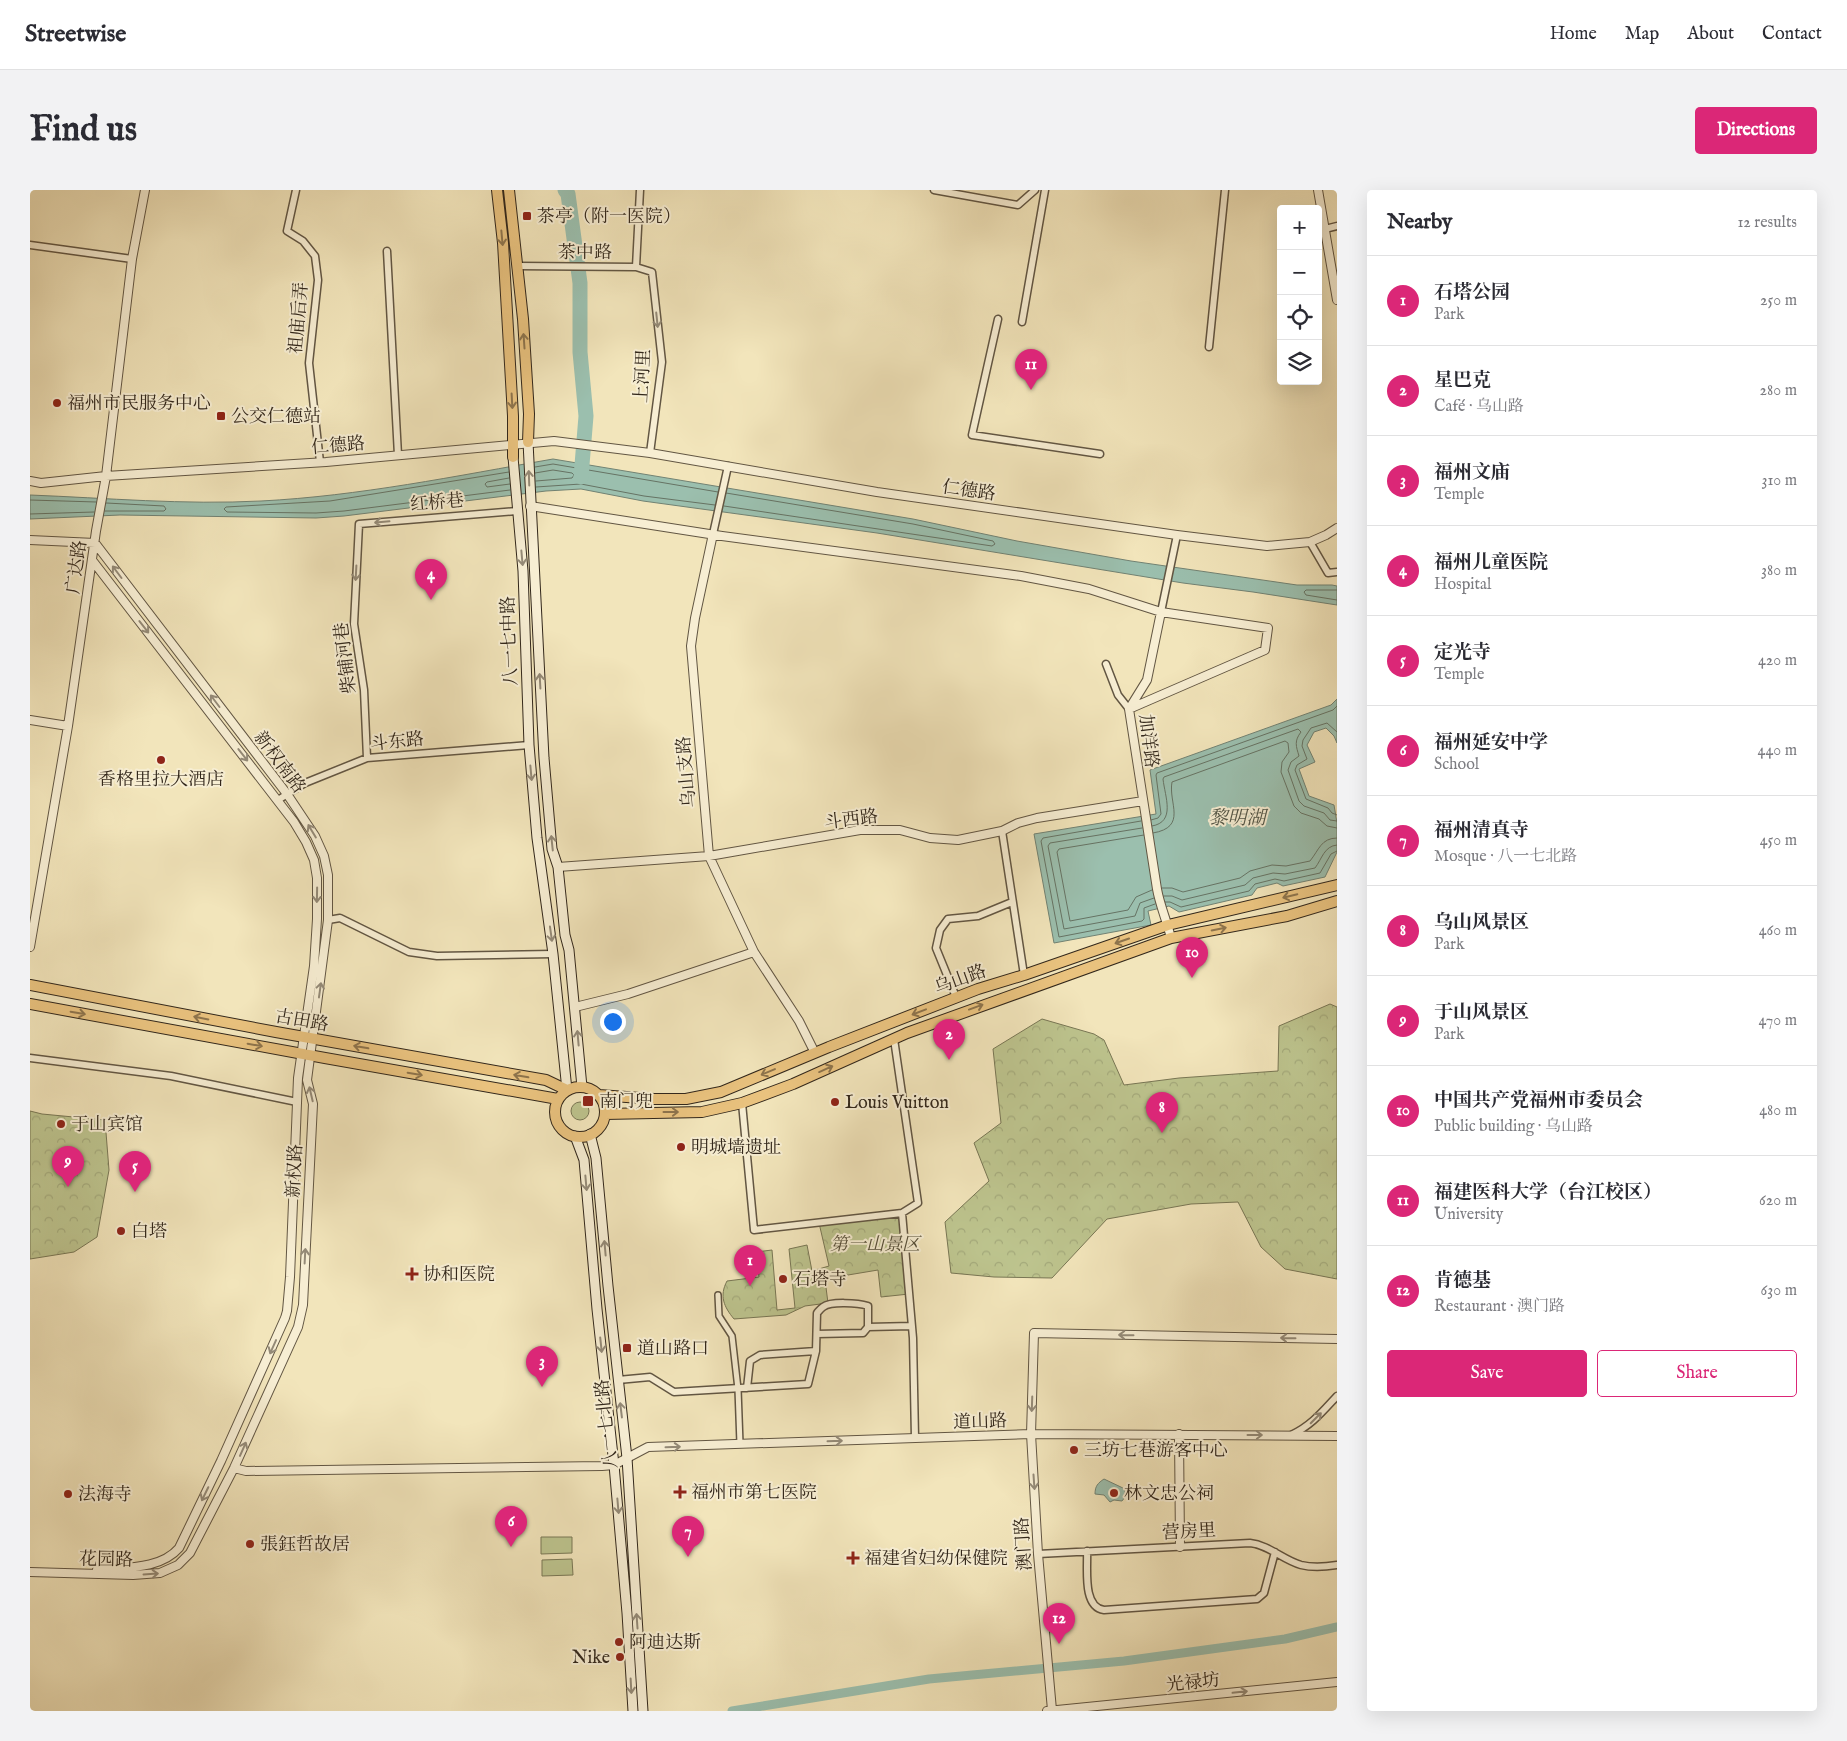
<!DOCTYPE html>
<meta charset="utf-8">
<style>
:root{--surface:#fff;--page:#f2f2f3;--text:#2b2b33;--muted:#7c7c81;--line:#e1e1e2;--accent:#db2777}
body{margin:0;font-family:"IM FELL English","Noto Serif SC",serif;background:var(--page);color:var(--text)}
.controls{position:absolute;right:15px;top:15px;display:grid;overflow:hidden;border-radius:5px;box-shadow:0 5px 20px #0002}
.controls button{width:45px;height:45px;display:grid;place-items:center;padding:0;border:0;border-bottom:1px solid var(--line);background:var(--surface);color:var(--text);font:25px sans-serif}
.you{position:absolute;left:582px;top:831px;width:18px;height:18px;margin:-12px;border:4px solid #fff;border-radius:50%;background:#1a73e8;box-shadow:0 0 0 8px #1a73e833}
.badge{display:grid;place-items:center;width:32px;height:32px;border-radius:50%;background:var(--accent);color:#fff;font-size:16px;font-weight:700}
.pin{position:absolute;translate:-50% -41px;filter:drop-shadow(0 1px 2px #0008)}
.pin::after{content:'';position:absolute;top:26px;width:18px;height:15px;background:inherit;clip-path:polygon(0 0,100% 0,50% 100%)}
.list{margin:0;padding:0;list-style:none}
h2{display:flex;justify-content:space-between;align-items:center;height:65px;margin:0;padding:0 20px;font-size:21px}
h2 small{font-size:16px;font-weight:400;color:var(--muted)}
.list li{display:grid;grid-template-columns:32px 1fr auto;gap:15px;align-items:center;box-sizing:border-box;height:90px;padding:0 20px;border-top:1px solid var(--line)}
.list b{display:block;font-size:19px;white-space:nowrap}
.list p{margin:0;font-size:16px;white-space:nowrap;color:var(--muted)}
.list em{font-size:16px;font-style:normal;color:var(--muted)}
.actions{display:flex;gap:10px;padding:15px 20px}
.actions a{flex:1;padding:11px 0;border:1px solid var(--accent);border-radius:5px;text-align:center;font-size:18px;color:var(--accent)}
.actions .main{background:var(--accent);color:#fff}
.icon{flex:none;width:28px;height:28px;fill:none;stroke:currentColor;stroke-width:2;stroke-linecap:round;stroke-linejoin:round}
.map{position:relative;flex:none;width:1307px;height:1521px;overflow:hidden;border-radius:5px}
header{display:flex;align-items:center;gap:30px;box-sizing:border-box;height:70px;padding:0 25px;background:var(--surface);border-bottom:1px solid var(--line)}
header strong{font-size:24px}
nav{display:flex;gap:28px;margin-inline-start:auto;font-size:18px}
.intro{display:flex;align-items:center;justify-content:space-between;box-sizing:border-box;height:120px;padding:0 30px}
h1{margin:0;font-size:35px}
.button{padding:12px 22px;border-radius:5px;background:var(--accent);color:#fff;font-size:18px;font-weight:700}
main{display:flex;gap:30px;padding:0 30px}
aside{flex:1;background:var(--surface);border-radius:5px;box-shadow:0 5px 20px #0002}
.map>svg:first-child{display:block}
</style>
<header>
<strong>Streetwise</strong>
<nav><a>Home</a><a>Map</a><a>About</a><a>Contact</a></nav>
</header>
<div class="intro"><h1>Find us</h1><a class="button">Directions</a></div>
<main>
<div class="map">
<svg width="1307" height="1521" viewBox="0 0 1307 1521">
<defs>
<pattern id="forest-crowns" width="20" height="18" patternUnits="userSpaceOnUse" patternTransform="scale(1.25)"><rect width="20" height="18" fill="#bdc48e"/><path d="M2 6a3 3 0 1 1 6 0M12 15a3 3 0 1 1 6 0" fill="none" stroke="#a3a87a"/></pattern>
</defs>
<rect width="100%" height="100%" fill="#f2e5bb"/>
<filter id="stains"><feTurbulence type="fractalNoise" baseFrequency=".004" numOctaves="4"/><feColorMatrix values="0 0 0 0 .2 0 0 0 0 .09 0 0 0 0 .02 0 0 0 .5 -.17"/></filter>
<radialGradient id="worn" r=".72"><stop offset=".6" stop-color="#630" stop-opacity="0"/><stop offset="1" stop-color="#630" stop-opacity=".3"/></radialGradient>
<path fill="#bdc48e" stroke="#787654" d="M541 921a9 9 0 1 1 18 0a9 9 0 1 1-18 0Z
M511 1347H542V1363L511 1364Z
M542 1369 543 1385 512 1386V1370Z"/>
<path fill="url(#forest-crowns)" stroke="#787654" d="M1300 814 1307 817V1089L1255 1079 1231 1057 1208 1012 1161 1014 1077 1029 1022 1088 964 1087 921 1083 915 1032 959 991 944 953 971 933 963 859 1012 829 1064 844 1074 850 1094 895 1149 888 1248 881 1249 836Z
M0 921 12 924 75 930 79 980 67 1047 44 1062 0 1069Z
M872 1023 879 1104 851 1107 848 1080 818 1085 802 1081 794 1082 798 1113 775 1116 756 1125 704 1129C694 1117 689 1106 697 1091L729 1087 726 1062 742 1060 747 1120 765 1118 759 1059 777 1055 782 1081 799 1076 789 1033Z"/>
<path fill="#9bbfae" stroke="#718273" d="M523 269 883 329 987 351 1101 371 1267 395H1302L1307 396V415L1223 402 1153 393 847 343 613 311 551 299 516 301 314 326 286 328 90 325 0 329V305C77 308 154 315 231 311 329 306 426 286 523 269Z
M1307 509V553L1304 546 1296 538 1284 542 1277 555 1285 572 1269 579 1279 606 1304 615 1307 633V662L1295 687 1253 696 1247 693 1227 698 1222 705 1149 722 1139 716 1118 721 1121 735 1024 753 1004 644 1126 624 1120 580 1301 515Z
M1074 1289 1095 1299V1307L1092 1311 1084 1310 1080 1312 1074 1305 1065 1304C1065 1296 1068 1293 1074 1289Z"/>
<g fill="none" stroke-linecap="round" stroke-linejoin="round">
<path stroke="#667364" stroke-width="1" d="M505 277 523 274 688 302
M479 282 300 311 196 317 194 319 197 322 286 323 314 321 480 300
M505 283 523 280 542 283 544 285 542 288 506 291
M479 288 457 292 455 294 457 297 480 294
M506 297 551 294 614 306 685 315
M0 310 66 312
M694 316 962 356 965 354 963 351 883 334 696 303
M75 321H134L136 319 134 316 76 313
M0 324 64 322
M1307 400H1276L1274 402 1276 405 1307 410
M1307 542 1297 533 1281 538 1273 550 1272 556 1277 569 1267 575 1265 580 1276 609 1298 618 1302 623 1307 625
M1121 630 1128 628 1131 624 1126 585 1127 583 1303 520 1307 516
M1111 631 1013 648 1011 651 1029 747 1112 731 1114 729V718L1125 714
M1122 636C1146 632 1135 607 1133 589L1134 587 1268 539 1271 542C1264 551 1266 556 1269 566L1261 572 1258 580 1269 611 1274 616 1294 623 1300 630 1307 631
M1112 638 1020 653 1018 656 1034 739 1105 726 1110 713 1124 708
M1123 643C1158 637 1138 613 1142 592L1255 551 1258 553 1259 562 1252 572 1251 582 1264 616 1271 623 1289 629 1297 636 1307 638
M1114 645 1029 659 1027 662 1040 731 1098 720 1106 707 1122 700
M1132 698H1142L1153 702 1210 688 1220 681 1242 675 1256 676 1280 671C1289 660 1291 648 1307 648
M1134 706H1142L1152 710 1215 695 1223 688 1243 683 1255 684 1285 678C1292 669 1294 656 1307 655
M1135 712H1140L1151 717 1219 701 1225 694 1245 689 1254 691 1290 683 1301 664 1307 661"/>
<path stroke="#9bbfae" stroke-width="9" d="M702 1521 899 1489 1094 1471 1255 1449 1307 1437"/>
<path stroke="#9bbfae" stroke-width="15" d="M535 0 538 4 550 93V162L556 226 551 287"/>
<g stroke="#625643" stroke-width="8">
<path id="pedestrian" d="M688 1105 689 1126 702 1146 708 1199 710 1254"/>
</g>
<g stroke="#625643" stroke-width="9">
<path id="minor" d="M266 0 257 41 273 51 285 66 288 90 279 173 290 272
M904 0 988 15 1005 0
M1295 39 1307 36
M0 55 102 69
M357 61 368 265
M488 76 606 77 622 82 632 172 620 263
M606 77 610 0
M968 129 942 245 1070 264
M992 132 1015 0
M1179 157 1195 0
M683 344 698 276
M1280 352 1298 383 1307 382
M1131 422 1147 345
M1076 474 1088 505 1099 519
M337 568 334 500 324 434 329 334 487 321
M248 610 275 593 337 568 499 555
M972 641 994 785
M298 730 310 728 379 762 407 766 523 764
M926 807 906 758 910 740 918 729 948 726 982 712
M0 868 141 886 267 912
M712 913 724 1040 872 1023 888 1013 864 849
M872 1023 883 1148 885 1248
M838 1137 882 1136
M588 1190 620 1187 644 1202 778 1194 786 1161 787 1123C789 1121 790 1119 793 1117 801 1111 828 1113 838 1116V1137L833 1143 787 1144
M717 1198 720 1171 730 1165 786 1161
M1261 1245C1281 1236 1293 1221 1307 1206
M1057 1361C1058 1378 1052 1417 1074 1420L1227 1409 1234 1403 1245 1362
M1008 1364 1220 1353C1239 1355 1253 1370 1271 1375 1283 1378 1295 1377 1307 1375"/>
</g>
<g stroke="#625643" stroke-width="10">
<path id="tertiary" d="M1288 0 1307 110
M0 291 11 293 76 286 296 272 524 251 620 263 847 302 1147 345 1237 356 1280 352 1296 345 1307 338
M500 316 692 346 991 386 1059 399 1131 422 1238 438 1235 460 1099 519
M683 344 665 428 661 456 679 666 724 762 769 831 785 863
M0 350 65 353 257 604 285 646 294 666 298 685V730L277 890 283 914 273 1115 268 1137 204 1278 160 1363 148 1375 130 1383 103 1385 0 1382
M62 370 264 632 276 652 284 670 287 688V729L284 776 268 888 260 1087 257 1121 255 1128 191 1271 149 1358C130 1380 94 1377 67 1380
M1131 422 1117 490 1099 519 1127 699C1130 716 1137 731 1141 748
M0 530 38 536
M528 677 679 666 830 640H870L900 648 928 650 972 641 988 633 1007 628 1113 611
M0 757 38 536 66 341 76 286 102 69 115 0
M545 817 598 804 724 762
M1149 1244 1150 1357
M204 1278 216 1281 572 1276 584 1275 618 1257 1001 1244 1307 1246
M1022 1520 1008 1364 1001 1244 1004 1143 1307 1149
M1017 1521 1307 1492"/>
</g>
<g stroke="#32271b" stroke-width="11">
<path id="secondary" d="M498 252 514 568 522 659 528 677 535 745 539 760 552 897
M483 267 493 381 499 555 507 648 523 764 537 900
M560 944 566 968 578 1096 597 1268 613 1521
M545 946 554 970 567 1119 584 1275 597 1423 603 1521"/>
</g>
<g stroke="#32271b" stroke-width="12">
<path id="primary" d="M467 0 473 53 483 226V267
M479 0 493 129 499 224 498 252
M0 795 246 842 516 890 537 900
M0 814 295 868 528 909
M525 922a25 25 0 1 1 50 0a25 25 0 1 1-50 0Z
M569 905 624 909H656L691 902 799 857 948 799 994 785 1138 735 1307 695
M575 924 672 922 712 913 763 894 877 843 1141 748 1257 726 1307 711"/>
</g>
<use href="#pedestrian" stroke="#f7eed3" stroke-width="5"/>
<use href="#minor" stroke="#f7eed3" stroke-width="6"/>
<use href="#tertiary" stroke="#f7eed3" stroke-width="8"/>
<use href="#secondary" stroke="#f7eed3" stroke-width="9"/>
<use href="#primary" stroke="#e9c27e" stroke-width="10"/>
</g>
<defs><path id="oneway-shaft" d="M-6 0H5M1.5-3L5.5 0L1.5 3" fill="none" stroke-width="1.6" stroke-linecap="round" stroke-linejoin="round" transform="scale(1.25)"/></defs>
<g stroke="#8e744c">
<use href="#oneway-shaft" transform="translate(472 48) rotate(85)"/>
<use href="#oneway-shaft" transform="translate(494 151) rotate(-94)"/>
<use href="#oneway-shaft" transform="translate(482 211) rotate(87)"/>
<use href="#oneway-shaft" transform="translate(1260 706) rotate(167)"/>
<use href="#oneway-shaft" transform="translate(1189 739) rotate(-11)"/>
<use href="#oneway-shaft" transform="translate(1092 751) rotate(161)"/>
<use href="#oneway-shaft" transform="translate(946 817) rotate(-20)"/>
<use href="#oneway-shaft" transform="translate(889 822) rotate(159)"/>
<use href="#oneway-shaft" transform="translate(48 823) rotate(10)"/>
<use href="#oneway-shaft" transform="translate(171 828) rotate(-169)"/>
<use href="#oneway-shaft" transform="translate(225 855) rotate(10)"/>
<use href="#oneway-shaft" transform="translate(331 857) rotate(-170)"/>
<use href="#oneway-shaft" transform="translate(796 879) rotate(-24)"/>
<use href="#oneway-shaft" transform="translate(738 882) rotate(157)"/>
<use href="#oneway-shaft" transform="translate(385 884) rotate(10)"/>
<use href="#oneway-shaft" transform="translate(491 886) rotate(-170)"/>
<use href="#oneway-shaft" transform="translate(641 922)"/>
</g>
<g stroke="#948a77">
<use href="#oneway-shaft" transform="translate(627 130) rotate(84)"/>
<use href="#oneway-shaft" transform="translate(499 288) rotate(-92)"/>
<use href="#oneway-shaft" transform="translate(352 332) rotate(175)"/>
<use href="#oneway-shaft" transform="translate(492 368) rotate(85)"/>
<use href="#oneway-shaft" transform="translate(87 382) rotate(-127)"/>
<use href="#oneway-shaft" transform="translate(326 383) rotate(93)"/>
<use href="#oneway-shaft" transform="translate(114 437) rotate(52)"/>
<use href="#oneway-shaft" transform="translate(510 491) rotate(-93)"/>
<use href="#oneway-shaft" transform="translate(185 511) rotate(-127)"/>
<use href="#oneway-shaft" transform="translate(213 565) rotate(52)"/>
<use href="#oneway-shaft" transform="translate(501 583) rotate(85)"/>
<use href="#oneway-shaft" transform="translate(282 641) rotate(-121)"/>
<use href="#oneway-shaft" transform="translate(522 653) rotate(-96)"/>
<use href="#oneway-shaft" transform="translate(287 705) rotate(91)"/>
<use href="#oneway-shaft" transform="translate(521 744) rotate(82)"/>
<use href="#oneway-shaft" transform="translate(290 800) rotate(-82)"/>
<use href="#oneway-shaft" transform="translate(548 848) rotate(-95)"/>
<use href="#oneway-shaft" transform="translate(281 904) rotate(-103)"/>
<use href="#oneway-shaft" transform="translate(556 993) rotate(85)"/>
<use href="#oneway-shaft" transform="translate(575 1058) rotate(-95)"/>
<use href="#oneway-shaft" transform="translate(275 1066) rotate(-87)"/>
<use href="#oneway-shaft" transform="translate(1096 1145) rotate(-179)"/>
<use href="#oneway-shaft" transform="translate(1258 1148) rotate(-179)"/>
<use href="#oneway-shaft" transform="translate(571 1155) rotate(84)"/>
<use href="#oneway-shaft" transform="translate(243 1157) rotate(114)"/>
<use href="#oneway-shaft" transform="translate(1002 1214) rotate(92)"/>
<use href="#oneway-shaft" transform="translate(591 1220) rotate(-97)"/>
<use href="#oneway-shaft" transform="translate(1286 1228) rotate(-45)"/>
<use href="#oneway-shaft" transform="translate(1225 1245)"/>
<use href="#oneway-shaft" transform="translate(805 1251) rotate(-2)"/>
<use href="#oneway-shaft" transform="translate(643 1257) rotate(-2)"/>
<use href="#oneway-shaft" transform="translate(213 1259) rotate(-66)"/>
<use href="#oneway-shaft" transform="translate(1004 1292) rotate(86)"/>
<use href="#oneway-shaft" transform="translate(175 1304) rotate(116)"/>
<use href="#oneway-shaft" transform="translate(588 1316) rotate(85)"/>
<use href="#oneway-shaft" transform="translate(121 1384) rotate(-4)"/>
<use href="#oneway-shaft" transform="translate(607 1431) rotate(-94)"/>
<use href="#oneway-shaft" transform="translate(601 1496) rotate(87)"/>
<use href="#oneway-shaft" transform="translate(1210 1502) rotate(-6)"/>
</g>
<g fill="#8f2418" stroke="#f7eed3" stroke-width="2">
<rect x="492" y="21" width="10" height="10" rx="2.5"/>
<circle cx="27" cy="213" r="5"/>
<rect x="186" y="221" width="10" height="10" rx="2.5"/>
<circle cx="131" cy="570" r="5"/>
<rect x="552" y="905" width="12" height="12" rx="2.5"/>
<circle cx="805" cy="912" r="5"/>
<circle cx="31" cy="934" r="5"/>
<circle cx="651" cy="957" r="5"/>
<circle cx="91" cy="1041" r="5"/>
<path d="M379.5 1076.5h5v5h5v5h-5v5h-5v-5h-5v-5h5z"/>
<circle cx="753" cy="1089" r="5"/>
<rect x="592" y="1153" width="10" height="10" rx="2.5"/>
<circle cx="1044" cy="1260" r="5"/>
<path d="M647.5 1294.5h5v5h5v5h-5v5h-5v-5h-5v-5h5z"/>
<circle cx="1084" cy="1303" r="5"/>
<circle cx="38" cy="1304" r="5"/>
<circle cx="220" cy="1354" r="5"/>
<path d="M820.5 1360.5h5v5h5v5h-5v5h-5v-5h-5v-5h5z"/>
<circle cx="589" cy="1452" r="5"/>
<circle cx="590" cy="1467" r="5"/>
</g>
<g text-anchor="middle" stroke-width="4" stroke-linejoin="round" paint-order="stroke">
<g font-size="18" fill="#32271b" stroke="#f7eed3" text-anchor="start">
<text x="507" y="32">茶亭（附一医院）</text>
<text x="37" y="219">福州市民服务中心</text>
<text x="201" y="232">公交仁德站</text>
<text x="131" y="595" text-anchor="middle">香格里拉大酒店</text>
<text x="569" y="917">南门兜</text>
<text x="815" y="918">Louis Vuitton</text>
<text x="41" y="940">于山宾馆</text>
<text x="661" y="963">明城墙遗址</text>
<text x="101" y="1047">白塔</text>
<text x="393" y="1090">协和医院</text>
<text x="763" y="1095">石塔寺</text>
<text x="607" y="1164">道山路口</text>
<text x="1054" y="1266">三坊七巷游客中心</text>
<text x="661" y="1308">福州市第七医院</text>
<text x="1094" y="1309">林文忠公祠</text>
<text x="48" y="1310">法海寺</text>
<text x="230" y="1360">張鈺哲故居</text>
<text x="834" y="1374">福建省妇幼保健院</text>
<text x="599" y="1458">阿迪达斯</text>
<text x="580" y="1473" text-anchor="end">Nike</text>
</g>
<g font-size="18" fill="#32271b" stroke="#f7eed3">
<text x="555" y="68">茶中路</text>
<text transform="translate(268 128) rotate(-85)" y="6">祖庙后弄</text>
<text transform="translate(612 186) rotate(-87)" y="6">上河里</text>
<text transform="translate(308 255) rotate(-5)" y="6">仁德路</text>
<text transform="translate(939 300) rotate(8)" y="6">仁德路</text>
<text transform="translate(407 312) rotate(-5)" y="6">红桥巷</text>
<text transform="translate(46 377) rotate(-82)" y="6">广达路</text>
<text transform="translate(479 451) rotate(-92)" y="6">八一七中路</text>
<text transform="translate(315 468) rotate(-97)" y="6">柴铺河巷</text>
<text transform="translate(367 551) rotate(-6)" y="6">斗东路</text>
<text transform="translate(1119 551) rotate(83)" y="6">加洋路</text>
<text transform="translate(250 572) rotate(53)" y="6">新权南路</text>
<text transform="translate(656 582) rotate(-95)" y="6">乌山支路</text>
<text transform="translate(821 629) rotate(-7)" y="6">斗西路</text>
<text transform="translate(930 789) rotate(-20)" y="6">乌山路</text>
<text transform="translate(272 830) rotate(10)" y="6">古田路</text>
<text transform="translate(264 981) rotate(-87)" y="6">新权路</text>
<text transform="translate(950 1231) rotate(-2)" y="6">道山路</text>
<text transform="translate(576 1234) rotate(-96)" y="6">八一七北路</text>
<text transform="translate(1159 1341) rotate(-3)" y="6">营房里</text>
<text transform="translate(993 1354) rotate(-94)" y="6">澳门路</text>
<text transform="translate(76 1369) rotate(1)" y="6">花园路</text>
<text transform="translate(1163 1492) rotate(-6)" y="6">光禄坊</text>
</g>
<g font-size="18" font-style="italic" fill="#554e38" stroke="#f7eed3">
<text x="845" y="1060">第一山景区</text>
</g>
<g font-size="19" font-style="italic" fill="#525547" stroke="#f7eed3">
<text x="1207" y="634">黎明湖</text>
</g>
</g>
<rect width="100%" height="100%" filter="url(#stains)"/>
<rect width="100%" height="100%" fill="url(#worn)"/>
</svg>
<div class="controls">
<button>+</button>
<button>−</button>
<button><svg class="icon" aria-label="locate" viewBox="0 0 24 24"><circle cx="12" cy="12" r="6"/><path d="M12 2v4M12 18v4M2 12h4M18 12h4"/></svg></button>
<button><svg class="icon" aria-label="layers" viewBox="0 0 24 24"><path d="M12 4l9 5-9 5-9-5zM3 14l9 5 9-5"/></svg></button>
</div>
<div class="you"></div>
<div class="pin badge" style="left:720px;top:1096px">1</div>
<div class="pin badge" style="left:919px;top:870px">2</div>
<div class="pin badge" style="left:512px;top:1197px">3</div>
<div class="pin badge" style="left:401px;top:410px">4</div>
<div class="pin badge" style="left:105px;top:1002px">5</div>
<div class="pin badge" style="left:481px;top:1357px">6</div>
<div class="pin badge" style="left:658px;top:1367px">7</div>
<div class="pin badge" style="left:1132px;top:943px">8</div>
<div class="pin badge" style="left:38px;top:997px">9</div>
<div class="pin badge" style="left:1162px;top:788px">10</div>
<div class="pin badge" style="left:1001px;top:200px">11</div>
<div class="pin badge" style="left:1029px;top:1454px">12</div>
</div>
<aside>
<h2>Nearby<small>12 results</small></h2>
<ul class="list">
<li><span class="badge">1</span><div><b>石塔公园</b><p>Park</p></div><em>250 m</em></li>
<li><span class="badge">2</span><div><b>星巴克</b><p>Café · 乌山路</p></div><em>280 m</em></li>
<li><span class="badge">3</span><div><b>福州文庙</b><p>Temple</p></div><em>310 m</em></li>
<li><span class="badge">4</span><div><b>福州儿童医院</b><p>Hospital</p></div><em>380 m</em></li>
<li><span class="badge">5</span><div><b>定光寺</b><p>Temple</p></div><em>420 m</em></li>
<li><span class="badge">6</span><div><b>福州延安中学</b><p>School</p></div><em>440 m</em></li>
<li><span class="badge">7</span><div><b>福州清真寺</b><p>Mosque · 八一七北路</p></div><em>450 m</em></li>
<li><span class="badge">8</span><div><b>乌山风景区</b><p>Park</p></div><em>460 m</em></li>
<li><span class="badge">9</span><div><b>于山风景区</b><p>Park</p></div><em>470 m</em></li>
<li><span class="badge">10</span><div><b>中国共产党福州市委员会</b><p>Public building · 乌山路</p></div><em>480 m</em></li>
<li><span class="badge">11</span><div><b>福建医科大学（台江校区）</b><p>University</p></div><em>620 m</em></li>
<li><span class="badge">12</span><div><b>肯德基</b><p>Restaurant · 澳门路</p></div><em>630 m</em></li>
</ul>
<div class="actions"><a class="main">Save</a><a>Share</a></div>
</aside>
</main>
